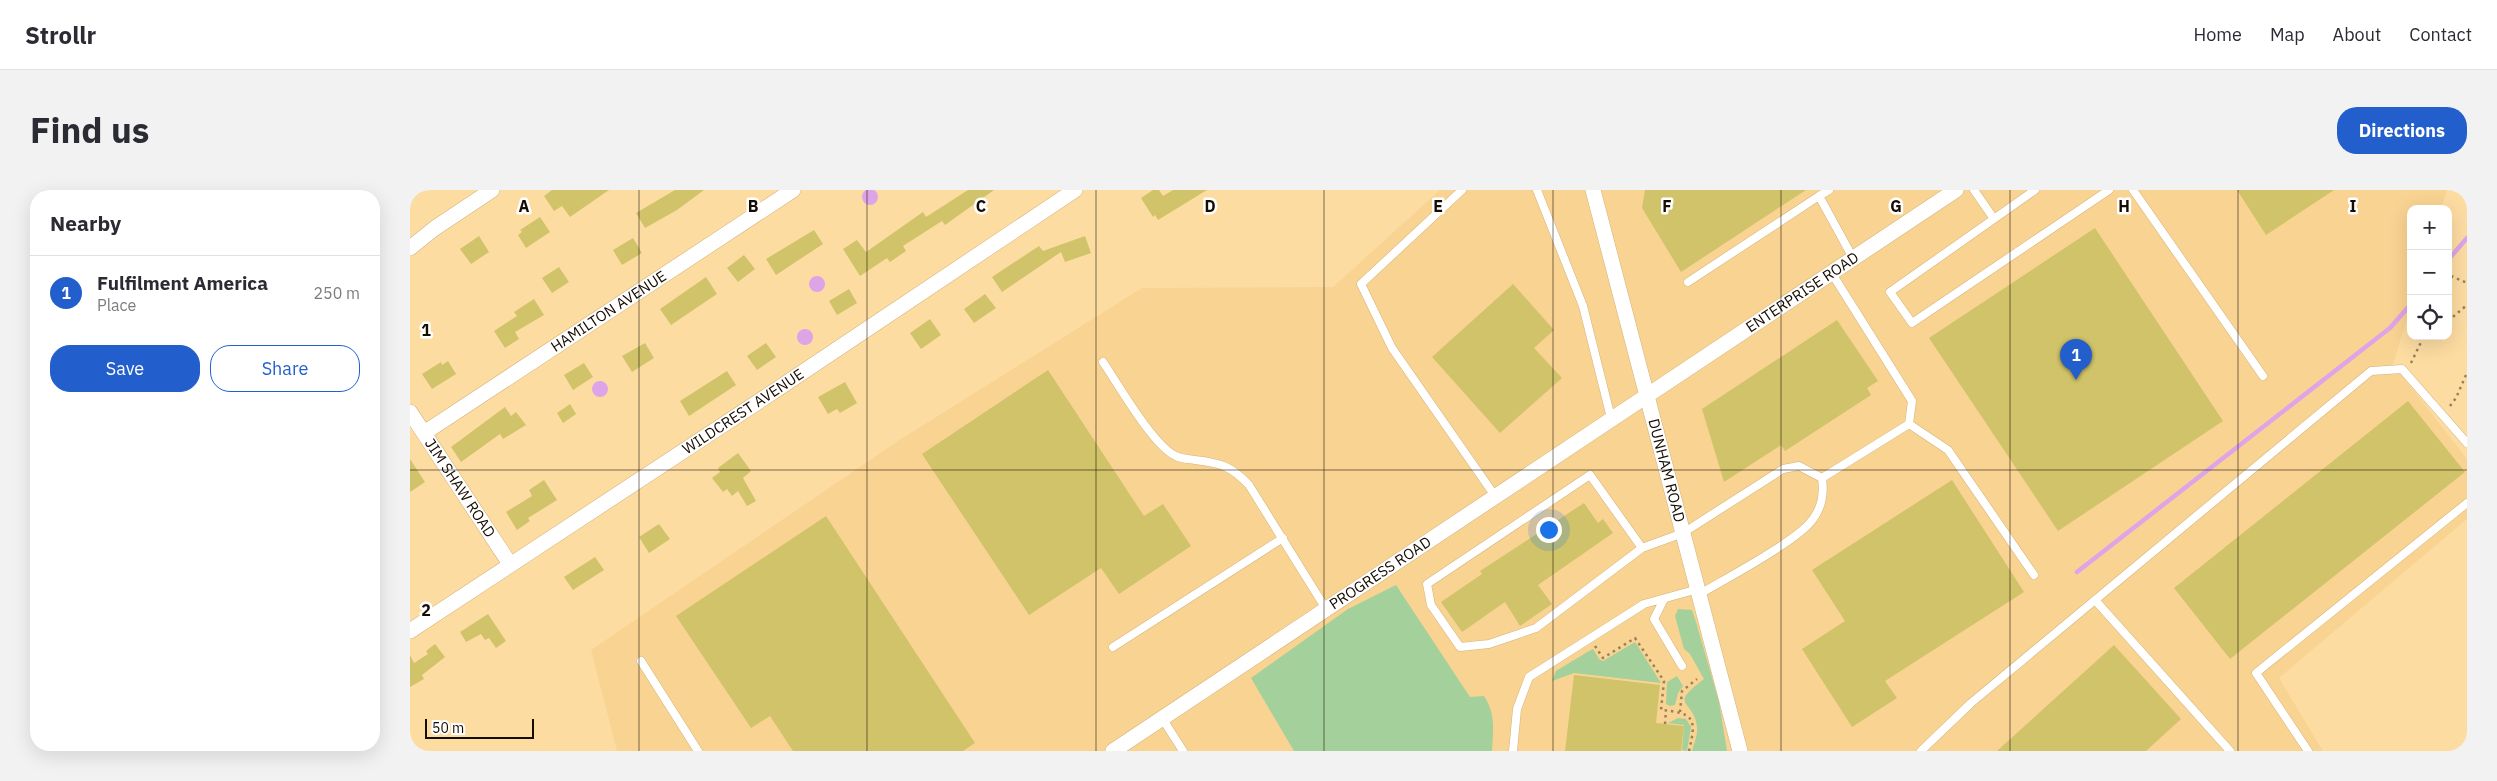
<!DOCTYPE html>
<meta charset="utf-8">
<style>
:root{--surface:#fff;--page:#f2f2f3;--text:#2b2b33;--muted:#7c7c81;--line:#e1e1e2;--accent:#225fcc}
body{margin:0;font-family:"IBM Plex Sans",sans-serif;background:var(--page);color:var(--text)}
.controls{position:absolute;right:15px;top:15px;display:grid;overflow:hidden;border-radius:10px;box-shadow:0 5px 20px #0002}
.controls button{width:45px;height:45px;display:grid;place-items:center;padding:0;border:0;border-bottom:1px solid var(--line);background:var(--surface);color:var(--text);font:25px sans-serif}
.scale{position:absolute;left:15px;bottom:12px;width:109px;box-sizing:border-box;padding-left:5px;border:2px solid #170c00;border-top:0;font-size:14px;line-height:18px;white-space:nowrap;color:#170c00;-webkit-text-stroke:4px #fff;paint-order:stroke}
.you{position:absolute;left:1138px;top:339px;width:18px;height:18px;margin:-12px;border:4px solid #fff;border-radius:50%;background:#1a73e8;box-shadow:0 0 0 8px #1a73e833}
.badge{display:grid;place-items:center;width:32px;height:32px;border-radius:50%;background:var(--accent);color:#fff;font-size:16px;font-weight:700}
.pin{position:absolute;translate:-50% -41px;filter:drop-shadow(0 1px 2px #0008)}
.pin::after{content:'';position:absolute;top:26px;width:18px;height:15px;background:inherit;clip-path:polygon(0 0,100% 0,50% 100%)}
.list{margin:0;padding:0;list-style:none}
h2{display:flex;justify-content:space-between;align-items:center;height:65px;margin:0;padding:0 20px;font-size:21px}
h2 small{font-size:16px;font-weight:400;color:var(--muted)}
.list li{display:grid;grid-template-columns:32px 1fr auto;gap:15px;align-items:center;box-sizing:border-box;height:75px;padding:0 20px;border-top:1px solid var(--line)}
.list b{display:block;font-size:19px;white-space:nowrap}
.list p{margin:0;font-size:16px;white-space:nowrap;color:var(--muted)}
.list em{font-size:16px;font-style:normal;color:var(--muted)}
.actions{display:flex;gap:10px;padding:15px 20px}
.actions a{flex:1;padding:11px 0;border:1px solid var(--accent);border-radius:20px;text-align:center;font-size:18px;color:var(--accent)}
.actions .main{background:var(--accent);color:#fff}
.icon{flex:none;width:28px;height:28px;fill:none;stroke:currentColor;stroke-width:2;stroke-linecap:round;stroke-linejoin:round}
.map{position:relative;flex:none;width:2057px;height:561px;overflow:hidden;border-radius:20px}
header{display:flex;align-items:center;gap:30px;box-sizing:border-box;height:70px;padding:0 25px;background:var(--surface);border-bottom:1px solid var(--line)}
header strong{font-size:24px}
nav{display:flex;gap:28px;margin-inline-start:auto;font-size:18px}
.intro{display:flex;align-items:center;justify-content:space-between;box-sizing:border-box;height:120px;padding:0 30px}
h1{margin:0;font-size:35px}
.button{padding:12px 22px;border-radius:20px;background:var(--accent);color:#fff;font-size:18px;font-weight:700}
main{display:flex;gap:30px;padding:0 30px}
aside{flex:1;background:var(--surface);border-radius:20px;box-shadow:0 5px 20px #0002}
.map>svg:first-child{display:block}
</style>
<header>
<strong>Strollr</strong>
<nav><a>Home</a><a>Map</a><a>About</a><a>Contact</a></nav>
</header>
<div class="intro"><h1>Find us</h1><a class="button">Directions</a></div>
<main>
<aside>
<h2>Nearby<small></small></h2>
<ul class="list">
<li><span class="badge">1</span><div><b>Fulfilment America</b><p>Place</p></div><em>250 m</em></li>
</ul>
<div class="actions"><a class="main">Save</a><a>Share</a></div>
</aside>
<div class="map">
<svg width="2057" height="561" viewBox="0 0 2057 561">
<rect width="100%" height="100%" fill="#fddca2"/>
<path fill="#f9d392" d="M1030 0H2037L2031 19H2001V117L1983 174 2057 269V329L1869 488 1913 561H207L181 460 491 249 732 98 923 97Z"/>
<path fill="#a4d09c" d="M986 395 1060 507 1074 506C1086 524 1083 540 1082 561H884L841 488 938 419Z
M1268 419 1282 420 1286 432 1309 512 1317 561H1282C1284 554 1288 544 1287 537 1284 509 1257 517 1294 489L1280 464 1274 459 1265 426Z
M1225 452 1251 493 1164 483 1142 491 1146 481 1179 461 1183 459 1189 469 1193 471Z
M1267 486 1273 496 1268 503 1265 515 1260 516 1256 514 1257 492Z
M1268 528 1276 529 1281 537 1277 561 1272 560 1274 535 1258 533Z"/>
<path fill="#dea4e8" d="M452 7a8 8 0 1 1 16 0a8 8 0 1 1-16 0Z
M399 94a8 8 0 1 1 16 0a8 8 0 1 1-16 0Z
M387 147a8 8 0 1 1 16 0a8 8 0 1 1-16 0Z
M182 199a8 8 0 1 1 16 0a8 8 0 1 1-16 0Z"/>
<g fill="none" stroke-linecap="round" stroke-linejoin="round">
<path stroke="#dea4e8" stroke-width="4.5" d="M2038 70 2057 48
M1667 382 1980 138 2001 114"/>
</g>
<path fill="#d1c369" d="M142 0H199L160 27 152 16 144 21 134 6Z
M265 0H294L267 20 235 38 226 23Z
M558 0H584L535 35 532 31 493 56 496 61 480 72 477 68 450 86 433 59 447 50 456 62 513 22 516 27Z
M743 0H749L753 6 763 0H797L748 30 745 25 743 27 731 8Z
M1235 0H1396L1271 82 1232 18Z
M1827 0H1924L1856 45Z
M130 27 140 42 116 58 108 45 112 42 110 40Z
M1685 38 1813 231 1648 341 1519 148Z
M404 40 413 54 366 85 356 69Z
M69 46 79 62 61 74 50 59Z
M675 46 681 63 655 72 651 62 592 102 582 87 629 56 633 61Z
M223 48 232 63 212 75 203 60Z
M334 65 345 79 328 92 317 78Z
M149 77 159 92 142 103 132 88Z
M296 87 307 104 261 135 250 119Z
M1103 94 1144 140 1124 158 1152 188 1090 243 1022 167Z
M439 99 447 113 427 125 419 111Z
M575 104 586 118 564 133 554 119Z
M124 109 134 125 105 142 109 149 95 158 84 141 107 126 104 122Z
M520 129 531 145 511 159 500 143Z
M1427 130 1468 191 1457 198 1461 205 1375 261 1371 255 1314 292 1292 219Z
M235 153 244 168 222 182 212 166Z
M356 153 366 167 347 180 337 166Z
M38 171 46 184 22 199 12 184 31 172 32 175Z
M174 173 183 187 163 200 154 185Z
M638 180 734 326 753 314 781 356 709 404 691 378 619 425 512 264Z
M317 181 326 195 279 226 270 211Z
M435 192 447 213 430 223 427 219 418 224 408 207Z
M1998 211 2055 282 1820 469 1764 398Z
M160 214 166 224 153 233 147 223Z
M95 217 101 226 106 222 116 235 93 249 90 244 51 272 41 257Z
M328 263 341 281 333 288 346 311 337 316 328 301 322 306 317 299 313 302 302 288 310 282 308 278Z
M0 269 15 292 0 302Z
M134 290 147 310 118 328 120 331 107 340 96 322 122 306 119 300Z
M1542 290 1614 402 1475 491 1487 508 1442 537 1392 459 1435 431 1402 380Z
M1174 313 1188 333 1193 329 1203 343 1128 395 1142 414 1110 436 1095 412 1052 442 1031 412 1072 384 1070 381Z
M416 326 565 553 553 561H383L360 526 341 538 266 426Z
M249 334 260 349 239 363 229 347Z
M185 367 194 380 163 400 154 387Z
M78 424 96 451 86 458 79 448 75 450 71 444 56 452 50 442Z
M25 454 35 467 12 485 14 489 0 497V465L4 473 18 464 16 461Z
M1704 455 1771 529 1736 561H1587Z
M1164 485 1250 495 1246 533 1274 536 1271 561H1155Z"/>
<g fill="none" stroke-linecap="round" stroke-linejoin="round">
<g stroke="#d2b279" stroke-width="9">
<path id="lane" d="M1052 0 951 94 982 158 1085 306
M1127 0 1173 116 1201 228
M1419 0 1409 6 1443 68
M1564 0 1584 29
M1625 0 1480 102 1502 133 1699 0
M1723 0 1853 186
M1278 92 1409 6
M693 172C708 194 744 257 766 266 771 269 779 269 785 270 811 273 821 276 839 295L916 419
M1499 234 1538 260 1624 385
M1412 288 1499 234 1502 211 1421 82
M1232 358 1126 438 1079 454 1050 457 1021 415 1017 394 1180 285 1232 358 1273 343 1373 279 1389 276 1412 288
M1290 404C1315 389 1389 350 1403 329 1412 317 1414 302 1412 288
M1254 409 1244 429 1272 476
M1685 410 1820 561
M703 457 873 348
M231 471 288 561
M752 528 773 561
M1103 561 1107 519 1119 487 1234 414 1288 399
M1511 561 1561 513 1961 181 1992 179 2057 253
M1898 561 1846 483 2057 313"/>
</g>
<g stroke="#d2b279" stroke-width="16">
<g id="street">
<path id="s1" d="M1183 0 1330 561"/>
<path d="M0 58 25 38 82 0"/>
<path id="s2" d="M0 222 100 374"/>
<path id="s3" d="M14 243 383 0"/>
<path id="s4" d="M0 441 363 202 665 0"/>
<path id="s5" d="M703 561 1546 0"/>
</g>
</g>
<path stroke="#98805b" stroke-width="2.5" stroke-dasharray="2.5 4" stroke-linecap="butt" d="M2041 86 2057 93
M2038 131 2057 115
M2001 173 2014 146
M2040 216 2046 208 2056 185
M1185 456 1193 468 1225 448 1254 491 1251 520C1284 523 1287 528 1279 561
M1270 522 1272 501 1287 489
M1255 534 1256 520"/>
<use href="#lane" stroke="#fff" stroke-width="8"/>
<use href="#street" stroke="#fff" stroke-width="15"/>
</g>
<path fill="none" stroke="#170c00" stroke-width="1" stroke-opacity="0.55" d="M229 0V561M457 0V561M686 0V561M914 0V561M1143 0V561M1371 0V561M1600 0V561M1828 0V561M0 280H2057"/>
<g text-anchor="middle" stroke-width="5" stroke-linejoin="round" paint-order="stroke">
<g font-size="15" fill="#170c00" stroke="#fff">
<text dy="5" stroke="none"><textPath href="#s5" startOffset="828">ENTERPRISE ROAD</textPath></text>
<text dy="5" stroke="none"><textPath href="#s3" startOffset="221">HAMILTON AVENUE</textPath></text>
<text dy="5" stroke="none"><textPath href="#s4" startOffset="399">WILDCREST AVENUE</textPath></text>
<text dy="5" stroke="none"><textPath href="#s1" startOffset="290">DUNHAM ROAD</textPath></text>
<text dy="5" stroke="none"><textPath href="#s2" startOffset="91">JIM SHAW ROAD</textPath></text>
<text dy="5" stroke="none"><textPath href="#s5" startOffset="321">PROGRESS ROAD</textPath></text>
</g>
</g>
<g font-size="16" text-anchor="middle" font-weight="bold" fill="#170c00" stroke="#fff" stroke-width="5" stroke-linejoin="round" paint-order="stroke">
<text x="114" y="22">A</text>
<text x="343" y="22">B</text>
<text x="571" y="22">C</text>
<text x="800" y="22">D</text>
<text x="1028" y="22">E</text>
<text x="1257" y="22">F</text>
<text x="1486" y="22">G</text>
<text x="1714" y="22">H</text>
<text x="1943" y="22">I</text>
<text x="16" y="146">1</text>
<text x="16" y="426">2</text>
</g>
</svg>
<div class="controls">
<button>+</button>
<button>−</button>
<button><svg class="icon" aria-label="locate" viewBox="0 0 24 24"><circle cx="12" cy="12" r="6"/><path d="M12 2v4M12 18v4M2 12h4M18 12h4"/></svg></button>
</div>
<div class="scale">50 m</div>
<div class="you"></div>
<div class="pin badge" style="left:1666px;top:190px">1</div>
</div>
</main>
